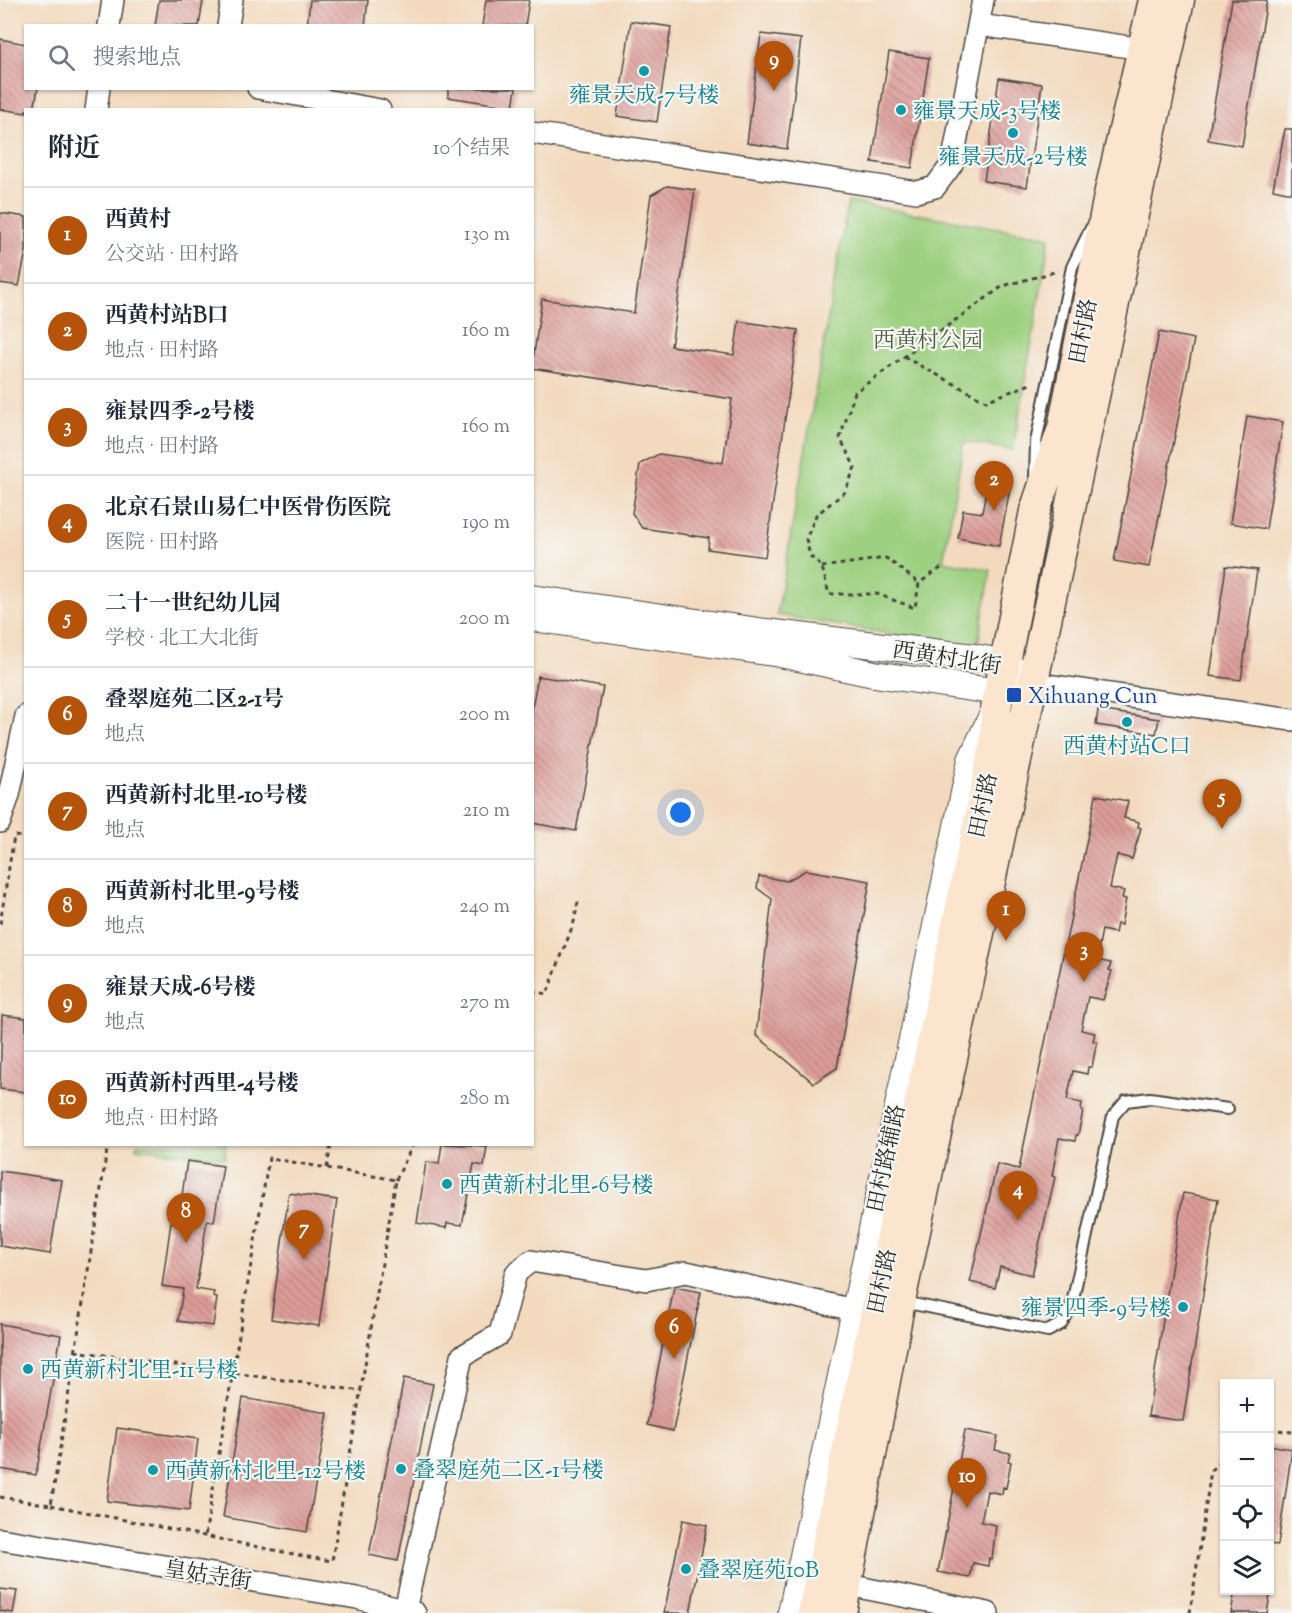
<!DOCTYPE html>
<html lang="zh">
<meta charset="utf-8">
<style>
:root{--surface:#fff;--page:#f6f6f7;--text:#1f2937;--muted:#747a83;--line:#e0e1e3;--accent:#b45309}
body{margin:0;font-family:"Sorts Mill Goudy","Noto Serif SC",serif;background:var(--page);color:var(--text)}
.controls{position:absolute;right:18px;bottom:18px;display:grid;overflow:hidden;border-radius:0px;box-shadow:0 2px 4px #0004}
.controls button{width:54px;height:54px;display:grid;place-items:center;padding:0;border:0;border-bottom:2px solid var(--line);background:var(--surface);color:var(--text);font:30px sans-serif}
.you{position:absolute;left:681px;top:813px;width:21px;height:21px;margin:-15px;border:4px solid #fff;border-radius:50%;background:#1a73e8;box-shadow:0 0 0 9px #1a73e833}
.badge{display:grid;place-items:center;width:39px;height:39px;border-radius:50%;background:var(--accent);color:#fff;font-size:20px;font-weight:700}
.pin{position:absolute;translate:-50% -50px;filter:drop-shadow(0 2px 3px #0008)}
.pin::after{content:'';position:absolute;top:32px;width:21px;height:18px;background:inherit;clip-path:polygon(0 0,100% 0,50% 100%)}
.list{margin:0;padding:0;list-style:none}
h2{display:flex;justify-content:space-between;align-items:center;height:78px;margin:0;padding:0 24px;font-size:26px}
h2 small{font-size:20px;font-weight:400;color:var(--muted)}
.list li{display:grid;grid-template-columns:39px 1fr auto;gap:18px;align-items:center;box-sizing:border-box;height:96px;padding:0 24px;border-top:2px solid var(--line)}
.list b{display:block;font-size:22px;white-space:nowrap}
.list p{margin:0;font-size:20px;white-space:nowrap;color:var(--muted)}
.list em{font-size:20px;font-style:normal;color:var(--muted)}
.icon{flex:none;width:33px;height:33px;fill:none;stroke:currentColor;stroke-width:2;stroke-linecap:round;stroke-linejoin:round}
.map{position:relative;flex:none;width:1292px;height:1613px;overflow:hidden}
.search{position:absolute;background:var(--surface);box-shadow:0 2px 4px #0004;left:24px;top:24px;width:510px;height:66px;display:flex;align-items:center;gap:15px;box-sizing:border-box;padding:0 21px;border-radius:0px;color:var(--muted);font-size:22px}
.panel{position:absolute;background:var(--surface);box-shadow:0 2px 4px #0004;left:24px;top:108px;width:510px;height:1038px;border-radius:0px}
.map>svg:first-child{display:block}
</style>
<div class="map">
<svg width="1292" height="1613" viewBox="0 0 1292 1613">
<defs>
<pattern id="building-back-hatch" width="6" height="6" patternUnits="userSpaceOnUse" patternTransform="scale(1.5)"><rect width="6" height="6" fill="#dd9d99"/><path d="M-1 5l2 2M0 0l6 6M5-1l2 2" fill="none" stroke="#b3807d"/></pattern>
</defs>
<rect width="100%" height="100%" fill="#f6f6f2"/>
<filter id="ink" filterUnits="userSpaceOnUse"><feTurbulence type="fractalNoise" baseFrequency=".0167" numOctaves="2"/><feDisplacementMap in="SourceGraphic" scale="12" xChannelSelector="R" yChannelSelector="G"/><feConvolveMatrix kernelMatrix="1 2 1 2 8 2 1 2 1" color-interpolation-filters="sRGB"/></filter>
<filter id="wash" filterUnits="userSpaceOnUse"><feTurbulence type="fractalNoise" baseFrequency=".008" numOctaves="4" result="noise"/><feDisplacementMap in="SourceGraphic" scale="24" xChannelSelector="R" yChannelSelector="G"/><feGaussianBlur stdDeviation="1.35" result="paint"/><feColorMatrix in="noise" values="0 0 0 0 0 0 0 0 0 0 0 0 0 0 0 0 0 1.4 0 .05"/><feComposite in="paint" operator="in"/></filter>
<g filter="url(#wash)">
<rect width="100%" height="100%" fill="#f3dabe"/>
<path fill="#9dd080" stroke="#647e56" stroke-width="1.5" d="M848 202 1050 237 1013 450 964 442 943 561 991 570 977 649 777 615Z
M137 1144H226V1145L225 1158 136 1148Z"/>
<g id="blocks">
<path fill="url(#building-back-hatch)" d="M159 0H203L199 26H155Z
M310 0H368L365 26H307Z
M486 0H529L525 26H482Z
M1232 0H1267L1242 146 1208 140Z
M631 21 671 27 657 122 617 116Z
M761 34 801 39 787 149 747 143Z
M0 39 26 44V88H38L34 110H26V113L0 109Z
M889 52 929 58 912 168 872 162Z
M999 78 1042 84 1027 187 984 181Z
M448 88H516L513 107 448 97Z
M1285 129H1292V193L1273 189Z
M667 186 695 190 671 346 734 355 739 321 798 330 765 557 708 549 709 538 642 528 632 513 640 464 659 454 723 463 732 399 532 368 542 299 634 313 651 195Z
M0 213 26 217V251L19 286 0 283Z
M1159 332 1194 339 1149 567 1114 561Z
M1247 416 1283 422 1266 529 1230 523Z
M988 480 1011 484 999 546 958 538 963 510 982 513Z
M1226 566 1257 570 1241 680 1210 676Z
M538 676 603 687 576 831 532 823V707Z
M1098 710 1159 719 1156 734 1096 725Z
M1096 795 1128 801 1124 818 1139 822 1138 827 1141 828 1132 859 1117 855 1110 888 1124 891 1122 898 1126 899 1121 925 1117 924 1115 933 1102 930 1096 960 1111 963 1109 970 1112 971 1103 1000 1088 997 1081 1030 1095 1033 1093 1041H1097L1092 1067H1088L1087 1074 1073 1071 1067 1100 1082 1103 1081 1111H1083L1078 1135H1076L1075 1141 1059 1138 1052 1176 1055 1177 1032 1275 1000 1267 995 1288 970 1282 997 1164 1019 1169Z
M806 870 870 881 837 1068 814 1083 756 1035 772 899 757 888 759 876 787 881Z
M2 1015 26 1018V1092L0 1089Z
M442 1144 487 1146 484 1166 474 1164 462 1225 447 1223 446 1228 417 1223 426 1162 439 1164Z
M187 1161 223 1166 214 1222 207 1221 196 1289 214 1292 213 1297 217 1298 213 1326 178 1321 183 1289 162 1286 171 1222 178 1223Z
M0 1171 62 1180 50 1254 0 1246Z
M289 1193 337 1200 319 1326 271 1319Z
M1183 1193 1218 1199 1183 1421 1148 1416Z
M674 1287 701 1292 673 1431 647 1425Z
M0 1324 61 1335 36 1475 0 1469Z
M404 1378 433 1384 398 1561 369 1555Z
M243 1398 328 1413 307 1532 223 1517Z
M117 1428 198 1439 189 1511 107 1501Z
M965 1430 998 1436 995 1450 1010 1453 1008 1461 1011 1462 1006 1488 1003 1487 1002 1494 987 1491 981 1522 996 1525 992 1559 989 1558 988 1566 973 1563 970 1578 938 1572Z
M1269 1445 1292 1449 1278 1545 1269 1544Z
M683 1520 707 1525 690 1613H664Z
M0 1589 17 1591 13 1613 0 1611Z
M1235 1590H1271L1267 1613H1231Z"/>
</g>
</g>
<g filter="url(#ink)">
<use href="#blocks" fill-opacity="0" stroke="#494541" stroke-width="1.5"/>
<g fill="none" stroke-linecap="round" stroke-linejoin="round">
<g stroke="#494541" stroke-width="14">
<path id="service" d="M1035 478 1036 442 1072 267 1091 228
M903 1302 1048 1331 1061 1324 1071 1308 1113 1116 1126 1101 1150 1098 1228 1109"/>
</g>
<g stroke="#494541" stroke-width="24">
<path id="minor" d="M979 25 1143 49
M109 26 113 0
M228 26 232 0
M258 88 380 110
M96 110 99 88
M532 133 917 192 935 187 952 164 983 0
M1032 683 1292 720
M0 822 9 795 26 716
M0 1539 357 1598 415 1613
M848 1585 988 1613
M405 1610 462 1356 500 1334 516 1273 531 1261 646 1280 686 1272 854 1310"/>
</g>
<g stroke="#494541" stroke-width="28">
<path id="tertiary" d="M532 598 766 632 974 657 1006 663 1020 674
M532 618 780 654 874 674 999 692 1017 687
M791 1613 971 760 995 709"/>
</g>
<g stroke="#494541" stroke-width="33">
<path id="secondary" d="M813 1613 995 744 996 708 1035 511 1063 428 1110 191 1154 0
M841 1613 900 1301 1179 0"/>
</g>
<path stroke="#494541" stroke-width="3" stroke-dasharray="4.5 4.5" stroke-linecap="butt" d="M904 357 986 401 1033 383
M822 567 886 558 919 583
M941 568 919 583 915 608 877 594H829L822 567 810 556 806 539 816 515 845 492 855 467 840 438 855 392 1003 286 1058 271
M0 924 14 836 26 837
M532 991 547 994 574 922 578 902
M327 1168 331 1144
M396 1180 413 1144
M75 1351 362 1391
M1270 1429 1292 1432
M0 1497 51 1505 108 1144
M51 1505 303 1556 332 1561 396 1180 269 1158 205 1536
M1190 1613 1211 1470 1224 1458"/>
<use href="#service" stroke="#fff" stroke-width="10"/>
<use href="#minor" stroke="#fff" stroke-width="21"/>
<use href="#tertiary" stroke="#fff" stroke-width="26"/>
<use href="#secondary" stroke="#fbe5cf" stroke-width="30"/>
</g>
</g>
<g fill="#0f9aa8" stroke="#f6f6f2" stroke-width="2">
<circle cx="644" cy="71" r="6"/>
<circle cx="901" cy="110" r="6"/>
<circle cx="1013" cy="133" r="6"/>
<circle cx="1127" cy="722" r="6"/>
<circle cx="447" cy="1184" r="6"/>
<circle cx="1183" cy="1307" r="6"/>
<circle cx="28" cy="1369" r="6"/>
<circle cx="401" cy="1469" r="6"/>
<circle cx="153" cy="1470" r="6"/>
<circle cx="686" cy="1569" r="6"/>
</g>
<rect fill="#1a4fb4" stroke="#f6f6f2" stroke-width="2" x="1006" y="687" width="16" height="16" rx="3"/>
<g text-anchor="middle" stroke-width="4.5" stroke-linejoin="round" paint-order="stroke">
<g font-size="22" fill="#0d838f" stroke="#f6f6f2" text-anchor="start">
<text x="644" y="102" text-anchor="middle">雍景天成-7号楼</text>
<text x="913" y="118">雍景天成-3号楼</text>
<text x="1013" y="164" text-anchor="middle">雍景天成-2号楼</text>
<text x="1127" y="753" text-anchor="middle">西黄村站C口</text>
<text x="459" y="1192">西黄新村北里-6号楼</text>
<text x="1171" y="1315" text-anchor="end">雍景四季-9号楼</text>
<text x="40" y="1377">西黄新村北里-11号楼</text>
<text x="413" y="1477">叠翠庭苑二区-1号楼</text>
<text x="165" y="1478">西黄新村北里-12号楼</text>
<text x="698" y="1577">叠翠庭苑10B</text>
</g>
<g font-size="22" fill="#2b2b2b" stroke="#f6f6f2">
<text transform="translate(1082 331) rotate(-79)" y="8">田村路</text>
<text transform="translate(947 657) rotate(9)" y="8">西黄村北街</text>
<text transform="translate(982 805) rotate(-78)" y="8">田村路</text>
<text transform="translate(885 1158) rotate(-78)" y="8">田村路辅路</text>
<text transform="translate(881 1281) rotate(-78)" y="8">田村路</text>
<text transform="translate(208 1574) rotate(9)" y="8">皇姑寺街</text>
</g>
<g font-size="22" fill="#4d5d44" stroke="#f6f6f2">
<text x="928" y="347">西黄村公园</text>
</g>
<g font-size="22" fill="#164399" stroke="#f6f6f2" text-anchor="start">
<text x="1028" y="703">Xihuang Cun</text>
</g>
</g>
</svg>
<div class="controls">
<button>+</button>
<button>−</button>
<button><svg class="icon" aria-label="locate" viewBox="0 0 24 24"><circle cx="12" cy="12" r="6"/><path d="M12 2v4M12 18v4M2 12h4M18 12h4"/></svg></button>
<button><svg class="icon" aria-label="layers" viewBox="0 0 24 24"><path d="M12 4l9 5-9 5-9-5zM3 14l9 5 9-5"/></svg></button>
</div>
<div class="you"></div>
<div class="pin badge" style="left:1006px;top:941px">1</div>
<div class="pin badge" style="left:994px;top:511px">2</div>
<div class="pin badge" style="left:1084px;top:982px">3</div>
<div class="pin badge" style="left:1018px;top:1221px">4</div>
<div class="pin badge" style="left:1222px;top:829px">5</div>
<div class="pin badge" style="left:674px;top:1359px">6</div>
<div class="pin badge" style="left:304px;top:1260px">7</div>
<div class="pin badge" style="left:186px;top:1243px">8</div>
<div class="pin badge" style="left:774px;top:91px">9</div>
<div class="pin badge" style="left:967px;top:1508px">10</div>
<div class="search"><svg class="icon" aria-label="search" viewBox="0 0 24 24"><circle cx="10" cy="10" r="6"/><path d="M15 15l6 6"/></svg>搜索地点</div>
<section class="panel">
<h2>附近<small>10个结果</small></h2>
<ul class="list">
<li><span class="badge">1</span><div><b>西黄村</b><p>公交站 · 田村路</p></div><em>130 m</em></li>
<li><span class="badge">2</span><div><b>西黄村站B口</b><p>地点 · 田村路</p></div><em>160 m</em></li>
<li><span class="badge">3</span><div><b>雍景四季-2号楼</b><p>地点 · 田村路</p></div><em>160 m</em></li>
<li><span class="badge">4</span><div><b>北京石景山易仁中医骨伤医院</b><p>医院 · 田村路</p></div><em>190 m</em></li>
<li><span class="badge">5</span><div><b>二十一世纪幼儿园</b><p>学校 · 北工大北街</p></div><em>200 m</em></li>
<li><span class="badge">6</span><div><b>叠翠庭苑二区2-1号</b><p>地点</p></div><em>200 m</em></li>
<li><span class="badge">7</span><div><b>西黄新村北里-10号楼</b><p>地点</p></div><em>210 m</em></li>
<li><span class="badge">8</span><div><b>西黄新村北里-9号楼</b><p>地点</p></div><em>240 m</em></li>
<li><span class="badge">9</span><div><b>雍景天成-6号楼</b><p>地点</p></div><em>270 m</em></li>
<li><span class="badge">10</span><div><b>西黄新村西里-4号楼</b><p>地点 · 田村路</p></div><em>280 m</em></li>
</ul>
</section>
</div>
